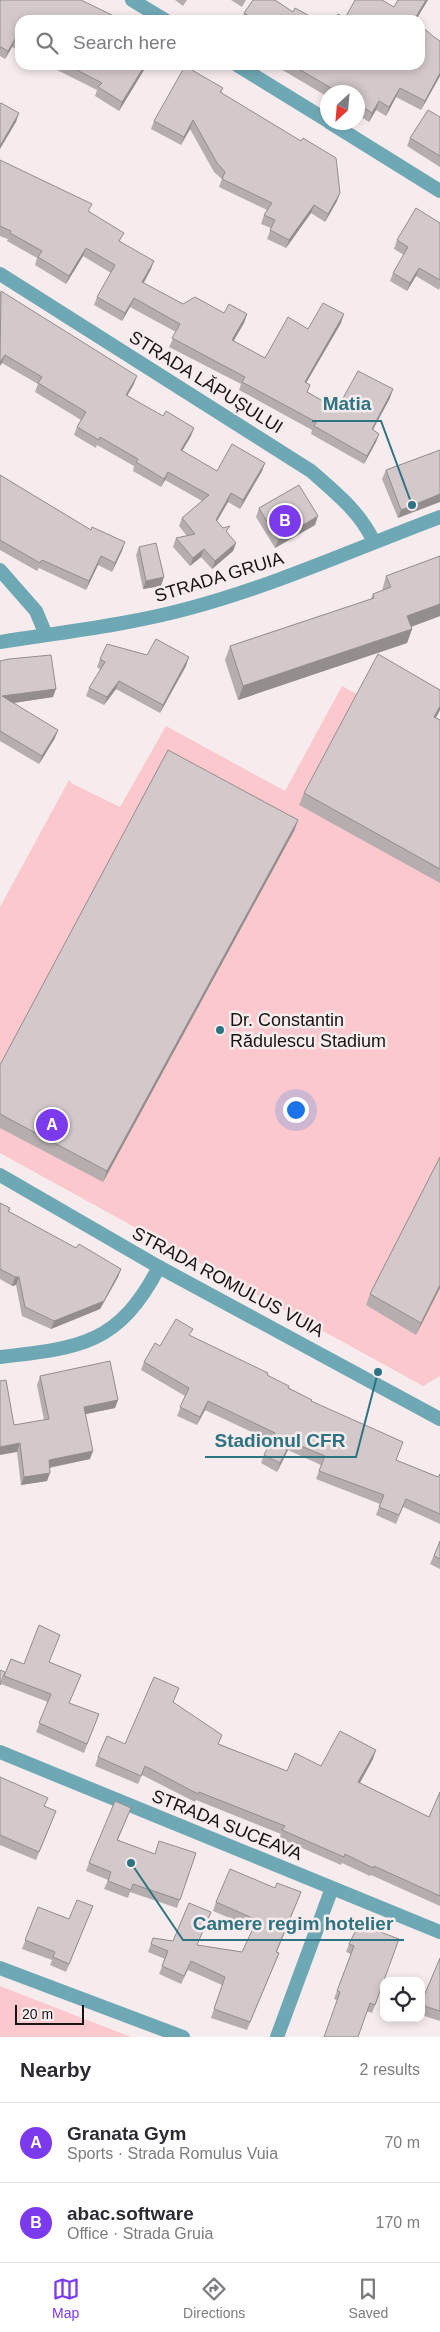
<!DOCTYPE html>
<meta charset="utf-8">
<style>
:root{--surface:#fff;--page:#f7f7f7;--text:#2b2b33;--muted:#7c7c81;--line:#e1e1e2;--accent:#7c3aed}
body{margin:0;font-family:Helvetica,sans-serif;background:var(--page);color:var(--text)}
.controls{position:absolute;right:15px;bottom:15px;display:grid;overflow:hidden;border-radius:10px;box-shadow:0 2px 8px #0003}
.controls button{width:45px;height:45px;display:grid;place-items:center;padding:0;border:0;border-bottom:1px solid var(--line);background:var(--surface);color:var(--text);font:25px sans-serif}
.compass{position:absolute;left:320px;top:85px;width:45px;height:45px;border-radius:50%;background:var(--surface);box-shadow:0 2px 8px #0003;rotate:206deg}
.scale{position:absolute;left:15px;bottom:12px;width:69px;box-sizing:border-box;padding-left:5px;border:2px solid #171414;border-top:0;font-size:14px;line-height:18px;white-space:nowrap;color:#171414;-webkit-text-stroke:4px #f7eced;paint-order:stroke}
.you{position:absolute;left:295px;top:1109px;width:18px;height:18px;margin:-12px;border:4px solid #fff;border-radius:50%;background:#1a73e8;box-shadow:0 0 0 8px #1a73e833}
.badge{display:grid;place-items:center;width:32px;height:32px;border-radius:50%;background:var(--accent);color:#fff;font-size:16px;font-weight:700}
.pin{position:absolute;translate:-50% -50%;border:2px solid #fff;box-shadow:0 1px 5px #0006}
.list{margin:0;padding:0;list-style:none}
h2{display:flex;justify-content:space-between;align-items:center;height:65px;margin:0;padding:0 20px;font-size:21px}
h2 small{font-size:16px;font-weight:400;color:var(--muted)}
.list li{display:grid;grid-template-columns:32px 1fr auto;gap:15px;align-items:center;box-sizing:border-box;height:80px;padding:0 20px;border-top:1px solid var(--line)}
.list b{display:block;font-size:19px;white-space:nowrap}
.list p{margin:0;font-size:16px;white-space:nowrap;color:var(--muted)}
.list em{font-size:16px;font-style:normal;color:var(--muted)}
.icon{flex:none;width:28px;height:28px;fill:none;stroke:currentColor;stroke-width:2;stroke-linecap:round;stroke-linejoin:round}
.map{position:relative;flex:none;width:440px;height:2037px;overflow:hidden}
.search{position:absolute;background:var(--surface);box-shadow:0 2px 8px #0003;left:15px;right:15px;top:15px;height:55px;display:flex;align-items:center;gap:12px;box-sizing:border-box;padding:0 18px;border-radius:15px;color:var(--muted);font-size:19px}
.sheet{height:225px;background:var(--surface)}
nav{display:flex;justify-content:space-around;align-items:center;box-sizing:border-box;height:70px;border-top:1px solid var(--line);background:var(--surface);font-size:14px;color:var(--muted)}
nav a{display:grid;justify-items:center;gap:2px}
nav .on{color:var(--accent)}
.map>svg:first-child{display:block}
</style>
<div class="map">
<svg width="440" height="2037" viewBox="0 0 440 2037">
<rect width="100%" height="100%" fill="#f7eced"/>
<path fill="#fac8cd" d="M342 686 440 739V1376L423 1386 0 1153V907L69 780 73 784 120 807 166 726 285 791Z
M0 1986 131 2037H0Z"/>
<g fill="none" stroke-linecap="round" stroke-linejoin="round">
<path stroke="#6fa8b5" stroke-width="14" d="M132 0 165 20
M237 65 328 121
M329 122 440 191
M0 274 311 471C336 493 360 512 374 542
M0 570 36 611 46 635
M0 642C64 632 128 625 190 608 276 585 357 548 440 517
M0 1357C81 1348 119 1344 159 1267
M0 1752 440 1932
M0 1968 183 2037
M277 2037 332 1888"/>
<path stroke="#6fa8b5" stroke-width="14" d="M0 1175 159 1267 440 1419"/>
</g>
<path fill="#b6adae" d="M0 0 20 20V51L12 47 5 59 0 56Z
M175 0H187L183 6Z
M231 0H246L242 7Z
M293 12 317 20H242L244 13Z
M47 65H147L119 111 95 96 97 90Z
M274 65H420L440 76 421 110 396 97 386 116 376 110 369 122 358 115V92H328V97Z
M223 88 221 93 337 201 325 222 311 213 286 248 267 239 271 228 261 224 264 215 267 210 219 187 222 179 214 172 190 129 181 145 151 129 154 121Z
M440 117V167L407 146 410 138Z
M0 160 89 212 121 242 151 269 144 283 183 304 224 313 247 314 244 323 233 341 265 358 308 329 341 323 306 383 308 392 337 409 390 398 373 430 379 434 376 442 364 464 311 434 312 430 239 390 241 384 169 347 176 332 130 307 122 321 94 305 97 297 111 273 83 256 66 284 35 265 37 258 7 241 8 239 0 236Z
M440 223V287L439 290 416 276 407 291 390 281 393 273 404 255 394 249 397 240Z
M0 292 134 384 127 396 191 436 182 451 217 471 265 463 262 471 240 509 228 502 217 521 236 543 233 551 212 569 201 557 190 566 173 547 176 538 187 536 179 526 182 518 202 501 165 480 161 487 133 471 134 466 97 445 96 448 74 435 77 427 81 420 35 392 38 384 2 363Z
M440 450 398 518 382 479 386 470Z
M0 475 91 530 125 542 112 572 98 565 86 590 39 568 37 571 0 550Z
M259 508 315 525 275 548 256 517Z
M139 547 161 586 143 589 136 555Z
M440 556V616L411 627 412 629 407 643 238 700 225 660 230 646 371 599 373 594 382 591 386 576Z
M147 655 186 666 160 713 116 689 104 705 86 696 89 688 101 670 97 667 100 659Z
M0 661 53 697 13 703 55 738 39 764 0 741Z
M440 690V710L436 718 440 720V883L299 805 304 793Z
M298 820 294 831 103 1182 0 1128V1065Z
M440 1157V1288L416 1335 366 1305 370 1294Z
M0 1203 10 1208 9 1212 76 1248 121 1269 118 1277 100 1309 51 1329 22 1316 16 1285 12 1286 0 1279Z
M190 1336 267 1375 312 1401 396 1460 438 1477 440 1474V1524L403 1507 396 1524 376 1515 380 1504 316 1479 321 1465 288 1450 277 1472 261 1463 264 1455 271 1441 205 1410 197 1425 177 1416 185 1396 141 1370 144 1362Z
M40 1376 118 1400 115 1408 86 1414 90 1459 50 1468 47 1481 21 1485 17 1452 14 1425 44 1420 37 1385Z
M440 1541V1569L430 1564Z
M11 1659 24 1664 49 1662 81 1675 69 1703 99 1714 84 1753 36 1732 48 1702 1 1684Z
M173 1702 219 1744 287 1771 373 1759 360 1783 429 1817 440 1792V1906L371 1875 370 1876 342 1863 341 1865 279 1838 281 1834 196 1800 195 1802 142 1775 138 1784 95 1766 98 1757 125 1744Z
M0 1777 45 1806 53 1819 36 1860 0 1845Z
M131 1808 118 1840 154 1854 196 1853 177 1908 130 1892 128 1898 104 1889 108 1880 86 1871 89 1863Z
M275 1888 301 1892 277 1952 279 1953 276 1961 247 2030 211 2018 222 1985 188 1970 181 1984 159 1974 165 1959 148 1952 153 1938 173 1941 211 1912 197 1945 242 1952 253 1928 213 1911 216 1902Z
M93 1906 66 1972 50 1965 52 1960 22 1949 38 1907 69 1919Z
M359 1924 384 1982 372 2013 334 1999 351 1954 346 1952 349 1944Z
M440 1958V2021L421 2015V2003Z"/>
<path fill="#948d8d" d="M426 0H428L416 20H414Z
M15 39 12 47 5 59 8 51Z
M145 65H147L119 111 122 102Z
M440 73V76L421 110 425 101Z
M400 88 396 97 386 116 389 107Z
M379 101 376 110 369 122 372 113Z
M19 113 16 122 0 149V146Z
M193 120 190 129 181 145 184 137Z
M340 193 337 201 325 222 328 214Z
M314 205 311 213 286 248 289 240Z
M86 248 83 256 66 284 69 276Z
M154 261 151 269 139 290 142 282Z
M419 268 416 276 407 291 410 283Z
M134 298 130 307 122 321 125 313Z
M247 314 244 323 229 349 232 340Z
M344 314 341 323 302 390 305 382Z
M5 355 2 363 0 366V362Z
M137 376 134 384 123 403 126 395Z
M393 389 390 398 368 438 372 429Z
M194 428 191 436 178 458 181 450Z
M379 434 376 442 364 464 367 456Z
M265 463 262 471 240 509 243 500Z
M168 472 165 480 161 487 164 479Z
M231 493 228 502 213 528 216 520Z
M440 494V502L398 518 401 510Z
M318 516 315 525 275 548 278 540Z
M125 542 122 551 112 572 115 563Z
M236 543 233 551 212 569 215 561Z
M204 549 201 557 190 566 193 558Z
M101 556 98 565 86 590 89 581Z
M164 577 161 586 143 589 146 581Z
M440 604V616L402 630 407 616Z
M412 629 407 643 238 700 243 686Z
M189 657 186 666 160 713 163 705Z
M119 681 116 689 104 705 107 697Z
M56 689 53 697 0 705 2 696Z
M440 706V710L430 728 434 717Z
M58 730 55 738 39 764 42 756Z
M298 820 294 831 103 1182 107 1171Z
M121 1269 118 1277 100 1309 51 1329 54 1321Z
M15 1277H19L16 1285 12 1286Z
M440 1285V1288L416 1335 421 1323Z
M118 1400 115 1408 81 1415 84 1407Z
M208 1401 205 1410 197 1425 200 1417Z
M291 1442 288 1450 277 1472 280 1463Z
M20 1443 17 1452 0 1455V1447Z
M93 1451 90 1459 46 1468 49 1460Z
M50 1473 47 1481 21 1485 24 1477Z
M376 1750 373 1759 355 1791 358 1782Z"/>
<path fill="#d4c9ca" stroke="#948d8d" d="M0 0H81L116 17 114 20H20V41L15 39 8 51 1 47 0 49Z
M253 0H275L293 12 295 8 317 20H255L244 13Z
M355 0H382L394 7 398 0H426L414 20H335L338 14 345 18Z
M420 25 434 37 440 41V73L425 101 400 88 389 107 379 101 372 113 358 104V92H338L292 65H420Z
M67 65H145L122 102 98 87 102 83Z
M185 66 223 88 220 92 301 141 303 138 336 158 340 193 328 214 314 205 289 240 270 230 275 220 264 215 272 203 222 179 225 172 217 163 193 120 184 137 154 121Z
M1 103 19 113 0 146V104Z
M428 110 440 117V156L410 138Z
M0 160 92 204 88 211 124 233 119 241 154 261 142 282 183 304 195 297 224 313 229 304 247 314 232 340 265 358 288 317 308 329 323 303 344 314 305 382 310 385 307 392 337 409 358 371 393 389 372 429 379 434 367 456 314 426 316 422 242 382 245 377 172 338 180 324 134 298 125 313 97 297 115 265 86 248 69 276 38 257 42 251 10 233 11 231 0 226Z
M416 208 440 223V280L419 268 410 283 393 273 408 247 397 240Z
M1 291 137 376 126 395 163 416 166 411 194 428 181 450 217 471 232 444 265 463 243 500 231 493 216 520 223 528 230 526 226 531 236 543 215 561 204 549 193 558 176 538 195 534 182 518 209 495 168 472 164 479 136 462 138 459 100 437 99 440 77 427 86 412 38 383 42 377 5 355 0 362Z
M440 450V494L401 510 386 470Z
M0 475 91 530 92 527 125 542 115 563 101 556 89 581 42 560 40 563 0 540Z
M299 485 318 516 278 540 259 508Z
M156 543 164 577 146 581 139 547Z
M440 556V604L407 616 412 629 243 686 230 646 374 598 373 594 391 587 386 576Z
M156 639 189 657 163 705 119 681 107 697 89 688 105 662 100 659 107 644 147 655Z
M378 654 440 690V706L434 717 440 720V869L304 793Z
M51 655 56 689 2 696 58 730 42 756 0 731V661L9 659Z
M168 750 298 820 107 1171 0 1114V1065Z
M440 1157V1285L421 1323 370 1294Z
M0 1203 10 1208 8 1211 76 1248 79 1244 121 1269 104 1301 54 1321 25 1307 19 1277H15L0 1269Z
M176 1319 193 1329 189 1335 268 1373 267 1375 289 1386 288 1388 312 1400 311 1401 403 1442 396 1460 438 1477 440 1474V1514L406 1499 399 1515 379 1507 384 1495 319 1471 325 1456 291 1442 280 1463 264 1455 275 1433 208 1401 200 1417 180 1407 189 1388 144 1362 155 1343 160 1346Z
M110 1361 118 1400 84 1407 93 1451 49 1460 50 1473 24 1477 20 1443 0 1447V1381L6 1380 14 1425 49 1419 40 1376Z
M440 1541V1559L434 1556Z
M39 1625 60 1635 49 1662 81 1675 69 1703 99 1714 87 1744 39 1723 51 1694 4 1676 11 1659 24 1664Z
M0 1670 5 1672 0 1685Z
M154 1677 179 1688 173 1702 222 1735 218 1744 287 1771 295 1753 321 1766 340 1731 376 1750 358 1782 429 1817 440 1792V1896L374 1866 373 1868 345 1854 344 1857 282 1830 285 1826 199 1792 198 1794 145 1766 141 1776 98 1757 107 1736 125 1744Z
M0 1777 48 1798 44 1806 56 1811 39 1852 0 1835Z
M115 1801 131 1808 117 1840 155 1854 159 1841 196 1853 180 1900 133 1884 131 1890 108 1881 111 1872 89 1863Z
M230 1869 275 1888 277 1883 301 1892 276 1952 279 1953 250 2022 214 2009 225 1977 191 1961 184 1976 162 1966 168 1951 151 1944 153 1938 173 1941 189 1903 211 1912 197 1945 242 1952 257 1920 216 1902Z
M77 1900 93 1906 69 1964 53 1957 55 1952 25 1940 38 1907 69 1919Z
M359 1924 399 1939 375 2005 370 2003 358 2037H324L340 1992 337 1991 354 1946 349 1944Z
M440 1958V2011L421 2005V2003Z"/>
<circle fill="#2d7381" stroke="#f7eced" stroke-width="2" cx="220" cy="1030" r="5"/>
<g text-anchor="middle" stroke-width="5" stroke-linejoin="round" paint-order="stroke">
<g font-size="18" fill="#171414" stroke="#f7eced">
<text transform="translate(206 382) rotate(32)" y="6">STRADA LĂPUȘULUI</text>
<text transform="translate(219 577) rotate(-17)" y="6">STRADA GRUIA</text>
<text transform="translate(228 1282) rotate(28)" y="6">STRADA ROMULUS VUIA</text>
<text transform="translate(227 1825) rotate(22)" y="6">STRADA SUCEAVA</text>
</g>
<g font-size="18" fill="#171414" stroke="#f7eced" text-anchor="start">
<text x="230" y="1026">Dr. Constantin<tspan x="230" dy="21">Rădulescu Stadium</tspan></text>
</g>
</g>
<path fill="none" stroke="#2d7381" stroke-width="2" d="M412 505L381 421H312M378 1372L356 1457H205M131 1863L183 1940H404"/>
<g fill="#2d7381" stroke="#f7eced" stroke-width="2">
<circle cx="412" cy="505" r="5"/>
<circle cx="378" cy="1372" r="5"/>
<circle cx="131" cy="1863" r="5"/>
</g>
<g font-size="19" text-anchor="middle" font-weight="bold" fill="#2d7381" stroke="#f7eced" stroke-width="5" stroke-linejoin="round" paint-order="stroke">
<text x="347" y="410">Matia</text>
<text x="280" y="1447">Stadionul CFR</text>
<text x="293" y="1930">Camere regim hotelier</text>
</g>
</svg>
<div class="controls">
<button><svg class="icon" aria-label="locate" viewBox="0 0 24 24"><circle cx="12" cy="12" r="6"/><path d="M12 2v4M12 18v4M2 12h4M18 12h4"/></svg></button>
</div>
<svg class="compass" viewBox="-18 -18 36 36"><path d="M0-13l5 13h-10z" fill="#e53935"/><path d="M0 13l5-13h-10z" fill="#7c7c81"/></svg>
<div class="scale">20 m</div>
<div class="you"></div>
<div class="pin badge" style="left:52px;top:1125px">A</div>
<div class="pin badge" style="left:285px;top:521px">B</div>
<div class="search"><svg class="icon" aria-label="search" viewBox="0 0 24 24"><circle cx="10" cy="10" r="6"/><path d="M15 15l6 6"/></svg>Search here</div>
</div>
<section class="sheet">
<h2>Nearby<small>2 results</small></h2>
<ul class="list">
<li><span class="badge">A</span><div><b>Granata Gym</b><p>Sports · Strada Romulus Vuia</p></div><em>70 m</em></li>
<li><span class="badge">B</span><div><b>abac.software</b><p>Office · Strada Gruia</p></div><em>170 m</em></li>
</ul>
</section>
<nav>
<a class="on"><svg class="icon" aria-label="map" viewBox="0 0 24 24"><path d="M3 6l6-2 6 2 6-2v14l-6 2-6-2-6 2zM9 4v14M15 6v14"/></svg>Map</a>
<a><svg class="icon" aria-label="directions" viewBox="0 0 24 24"><path d="M12 3l9 9-9 9-9-9zM9 14v-3h6M13 9l2 2-2 2"/></svg>Directions</a>
<a><svg class="icon" aria-label="saved" viewBox="0 0 24 24"><path d="M7 4h10v16l-5-4-5 4z"/></svg>Saved</a>
</nav>
